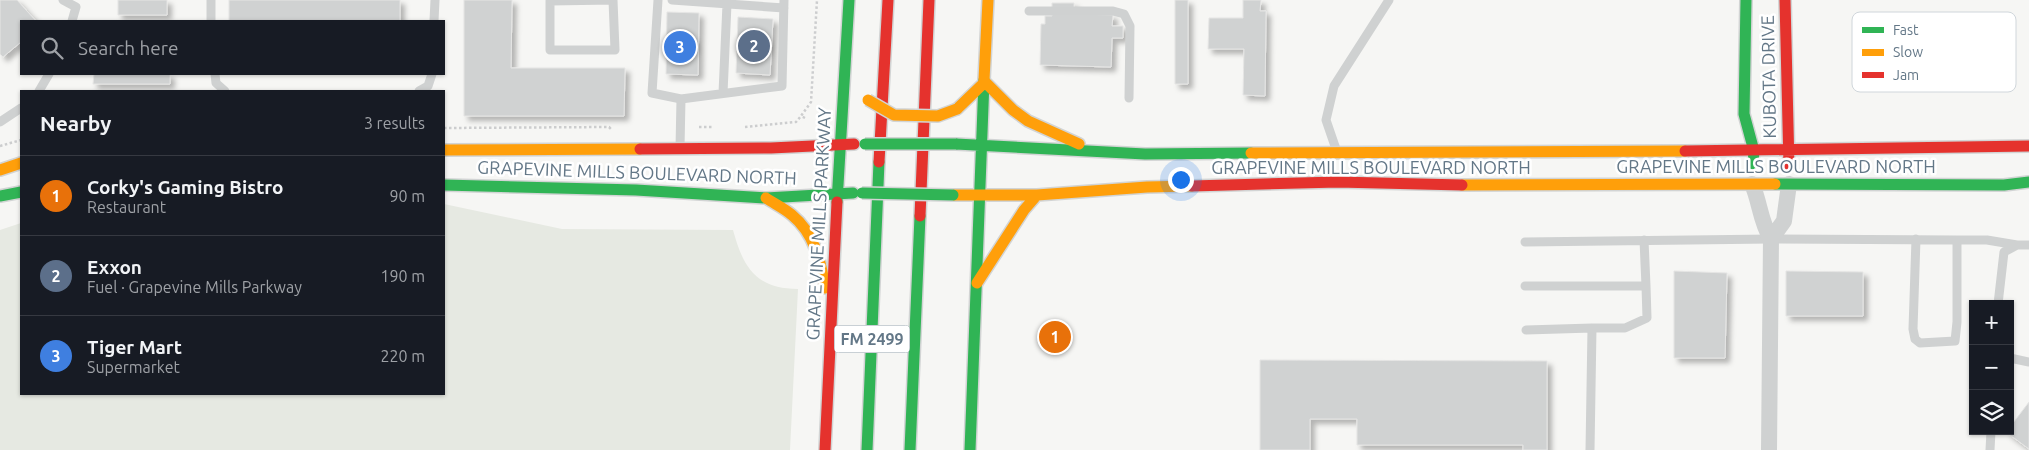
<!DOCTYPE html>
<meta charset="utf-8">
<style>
:root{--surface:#171b24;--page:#242831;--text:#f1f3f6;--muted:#9ea1a6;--line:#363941;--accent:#ea580c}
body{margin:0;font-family:Ubuntu,sans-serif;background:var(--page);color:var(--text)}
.controls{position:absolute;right:15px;bottom:15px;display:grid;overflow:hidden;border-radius:0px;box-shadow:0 1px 4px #0004}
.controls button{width:45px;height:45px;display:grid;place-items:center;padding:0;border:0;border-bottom:1px solid var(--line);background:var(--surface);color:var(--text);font:25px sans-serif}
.you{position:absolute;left:1180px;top:179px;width:18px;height:18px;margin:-12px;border:4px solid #fff;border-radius:50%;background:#1a73e8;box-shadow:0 0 0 8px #1a73e833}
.badge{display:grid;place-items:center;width:32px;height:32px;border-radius:50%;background:var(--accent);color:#fff;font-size:16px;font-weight:700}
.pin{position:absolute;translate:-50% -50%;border:2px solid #fff;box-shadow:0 1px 5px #0006}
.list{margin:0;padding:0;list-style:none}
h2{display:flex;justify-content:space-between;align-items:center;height:65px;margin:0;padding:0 20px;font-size:21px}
h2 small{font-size:16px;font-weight:400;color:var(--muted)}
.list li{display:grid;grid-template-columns:32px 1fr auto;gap:15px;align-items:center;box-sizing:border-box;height:80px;padding:0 20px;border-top:1px solid var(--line)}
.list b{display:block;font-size:19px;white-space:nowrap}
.list p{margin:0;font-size:16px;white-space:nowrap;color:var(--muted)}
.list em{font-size:16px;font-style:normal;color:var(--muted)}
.icon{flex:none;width:28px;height:28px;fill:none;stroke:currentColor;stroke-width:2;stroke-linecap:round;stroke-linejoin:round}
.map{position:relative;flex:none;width:2029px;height:450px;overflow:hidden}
.search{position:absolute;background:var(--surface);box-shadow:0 1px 4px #0004;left:20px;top:20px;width:425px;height:55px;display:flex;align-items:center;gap:12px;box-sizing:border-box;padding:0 18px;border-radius:0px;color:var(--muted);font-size:19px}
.panel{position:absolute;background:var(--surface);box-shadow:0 1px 4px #0004;left:20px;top:90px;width:425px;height:305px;border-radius:0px}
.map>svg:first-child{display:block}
</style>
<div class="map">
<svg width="2029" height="450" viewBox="0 0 2029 450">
<defs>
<filter id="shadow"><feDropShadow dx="4.5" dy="4.5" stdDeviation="2.5" flood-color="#0004"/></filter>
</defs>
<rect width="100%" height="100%" fill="#f6f6f4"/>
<path fill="#e6e9e2" d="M444 204 562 229 733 230C743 267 756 289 798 289L790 450H0V230L21 223V394H444Z"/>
<path fill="#d0d2d2" stroke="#e5e5e4" filter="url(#shadow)" d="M0 0H17L36 21H21V42L3 57 0 54Z
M118 0H167V15H118Z
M229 0H400V21H229Z
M464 0H512L511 68H625L624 116H464Z
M1175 0H1188V84H1175Z
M1243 0H1261L1260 11H1266L1265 96 1243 95 1244 49H1208L1209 18H1243Z
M1052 3H1074V14L1113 15 1112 26H1123V38H1112L1111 67 1040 65 1041 24H1045V16H1052Z
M667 12 699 13 698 75 666 74Z
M738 17 773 19 770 75 736 73Z
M94 74H170V84H93Z
M1674 271 1727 273 1725 358H1674Z
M1786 271 1863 272V316H1786Z
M1260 360 1547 361V450H1523V445H1357V419H1310V450H1260Z
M2029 402V449L2006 432 2010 431V427Z"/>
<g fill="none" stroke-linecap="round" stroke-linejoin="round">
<g stroke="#d2d4d4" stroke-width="14">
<path id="fast" d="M1746 0 1744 114 1754 151 1753 164
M956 144 1145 154 1251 153
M1775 184 2004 185 2029 182
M444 185 636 190 766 198 853 193
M0 196 21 192
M837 202 849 0
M867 450 879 162
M910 450 920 216
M970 450 984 80"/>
</g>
<g stroke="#d2d4d4" stroke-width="14">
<path id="slow" d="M984 80 988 0
M957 109 985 82 1013 110 1028 121 1079 144
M444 150 640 149
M1251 153 1685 151
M0 170 21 163
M1462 185 1775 184
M953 195H1037L1147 187 1192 186
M766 198C775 204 784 208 792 215 814 233 821 261 825 288
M977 283 1024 210 1037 195"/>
</g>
<g stroke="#d2d4d4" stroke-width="14">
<path id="jam" d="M1785 0 1789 166
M640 149 771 148 854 144
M1685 151 2029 146
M879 162 888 0
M1192 186 1338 182 1462 185
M920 216 929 0
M825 450 837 202"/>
</g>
<path stroke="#cccdce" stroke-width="2.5" stroke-dasharray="2.5 2.5" stroke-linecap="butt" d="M805 118 801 116 811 102 817 0
M699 127H714
M745 127 796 122 801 116
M444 128 609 127 611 129
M0 146 21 140"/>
<path stroke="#cfd1d1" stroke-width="9" d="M63 0 76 7 72 21
M211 0V21
M613 0 550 1V50H615L613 0
M658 0 652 93 681 99
M672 0 784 8
M1029 11H1113L1124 14 1130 26 1129 98
M434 21 435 0
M215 74 216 83 225 91
M39 91 49 74
M419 91 428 86 432 74
M723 93 727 4
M0 122 21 108
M680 148 681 99 782 86 784 0
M1337 152 1326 120 1334 86 1389 0
M1916 239 1913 329 1915 339 1920 343 1955 341 1957 322V240
M1644 240 1646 286
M1525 242 1771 239 1957 240H1987L2017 245
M1525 286H1646L1647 318 1625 328H1592L1590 450
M1998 304 2004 252 2017 245H2029
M1526 330 1592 328
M2010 358 2029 362
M1990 450 1991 431"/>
<path stroke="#cfd1d1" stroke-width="16" d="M1752 184C1760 202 1760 221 1771 239L1769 450
M1771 239 1784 221 1789 184"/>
<use href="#fast" stroke="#30b455" stroke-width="11"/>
<use href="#slow" stroke="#ff9f0a" stroke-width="11"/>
<use href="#jam" stroke="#e5322d" stroke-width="11"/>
<g stroke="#d2d4d4" stroke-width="14" stroke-linecap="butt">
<path id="fast-bridge" d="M865 144H956
M862 193 953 195"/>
</g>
<g stroke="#d2d4d4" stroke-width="14" stroke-linecap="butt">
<path id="slow-bridge" d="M868 100 894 115 938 116 957 109"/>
</g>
<use href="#fast-bridge" stroke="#30b455" stroke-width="11"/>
<use href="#slow-bridge" stroke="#ff9f0a" stroke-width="11"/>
</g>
<g text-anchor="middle" stroke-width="5" stroke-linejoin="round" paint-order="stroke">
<rect fill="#fff" stroke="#92a0ab" stroke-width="1" x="834.5" y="325.5" width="75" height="27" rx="4"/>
<g font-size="16" font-weight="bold" fill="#637787">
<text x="872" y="345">FM 2499</text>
</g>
<g font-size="18" fill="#637787" stroke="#fff">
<text transform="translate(1769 77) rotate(-91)" y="6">KUBOTA DRIVE</text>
<text x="1776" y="173">GRAPEVINE MILLS BOULEVARD NORTH</text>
<text x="1371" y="174">GRAPEVINE MILLS BOULEVARD NORTH</text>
<text transform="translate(637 173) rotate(2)" y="6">GRAPEVINE MILLS BOULEVARD NORTH</text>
<text transform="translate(819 224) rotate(-87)" y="6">GRAPEVINE MILLS PARKWAY</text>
</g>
</g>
<rect x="1852" y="12" width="164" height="80" rx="8" fill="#fff" stroke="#d0d6db" stroke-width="1"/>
<rect x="1862" y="27" width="22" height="6" fill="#30b455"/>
<rect x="1862" y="49" width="22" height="7" fill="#ff9f0a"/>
<rect x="1862" y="72" width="22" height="6" fill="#e5322d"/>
<g font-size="14" fill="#637787">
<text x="1893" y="35">Fast</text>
<text x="1893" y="57">Slow</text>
<text x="1893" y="80">Jam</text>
</g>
</svg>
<div class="controls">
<button>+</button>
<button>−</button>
<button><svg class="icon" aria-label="layers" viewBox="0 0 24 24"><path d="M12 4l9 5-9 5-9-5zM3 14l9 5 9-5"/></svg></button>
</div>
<div class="you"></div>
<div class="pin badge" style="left:1055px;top:337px;background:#e8710a">1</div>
<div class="pin badge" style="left:754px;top:46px;background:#5c6f8a">2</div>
<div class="pin badge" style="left:680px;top:47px;background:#3f7fe0">3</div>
<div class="search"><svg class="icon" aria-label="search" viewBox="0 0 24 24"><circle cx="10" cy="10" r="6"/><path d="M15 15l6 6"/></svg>Search here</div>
<section class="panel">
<h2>Nearby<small>3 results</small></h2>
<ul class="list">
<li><span class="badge" style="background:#e8710a">1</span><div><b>Corky's Gaming Bistro</b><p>Restaurant</p></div><em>90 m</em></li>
<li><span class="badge" style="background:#5c6f8a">2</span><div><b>Exxon</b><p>Fuel · Grapevine Mills Parkway</p></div><em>190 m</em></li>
<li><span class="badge" style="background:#3f7fe0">3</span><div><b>Tiger Mart</b><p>Supermarket</p></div><em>220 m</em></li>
</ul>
</section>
</div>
